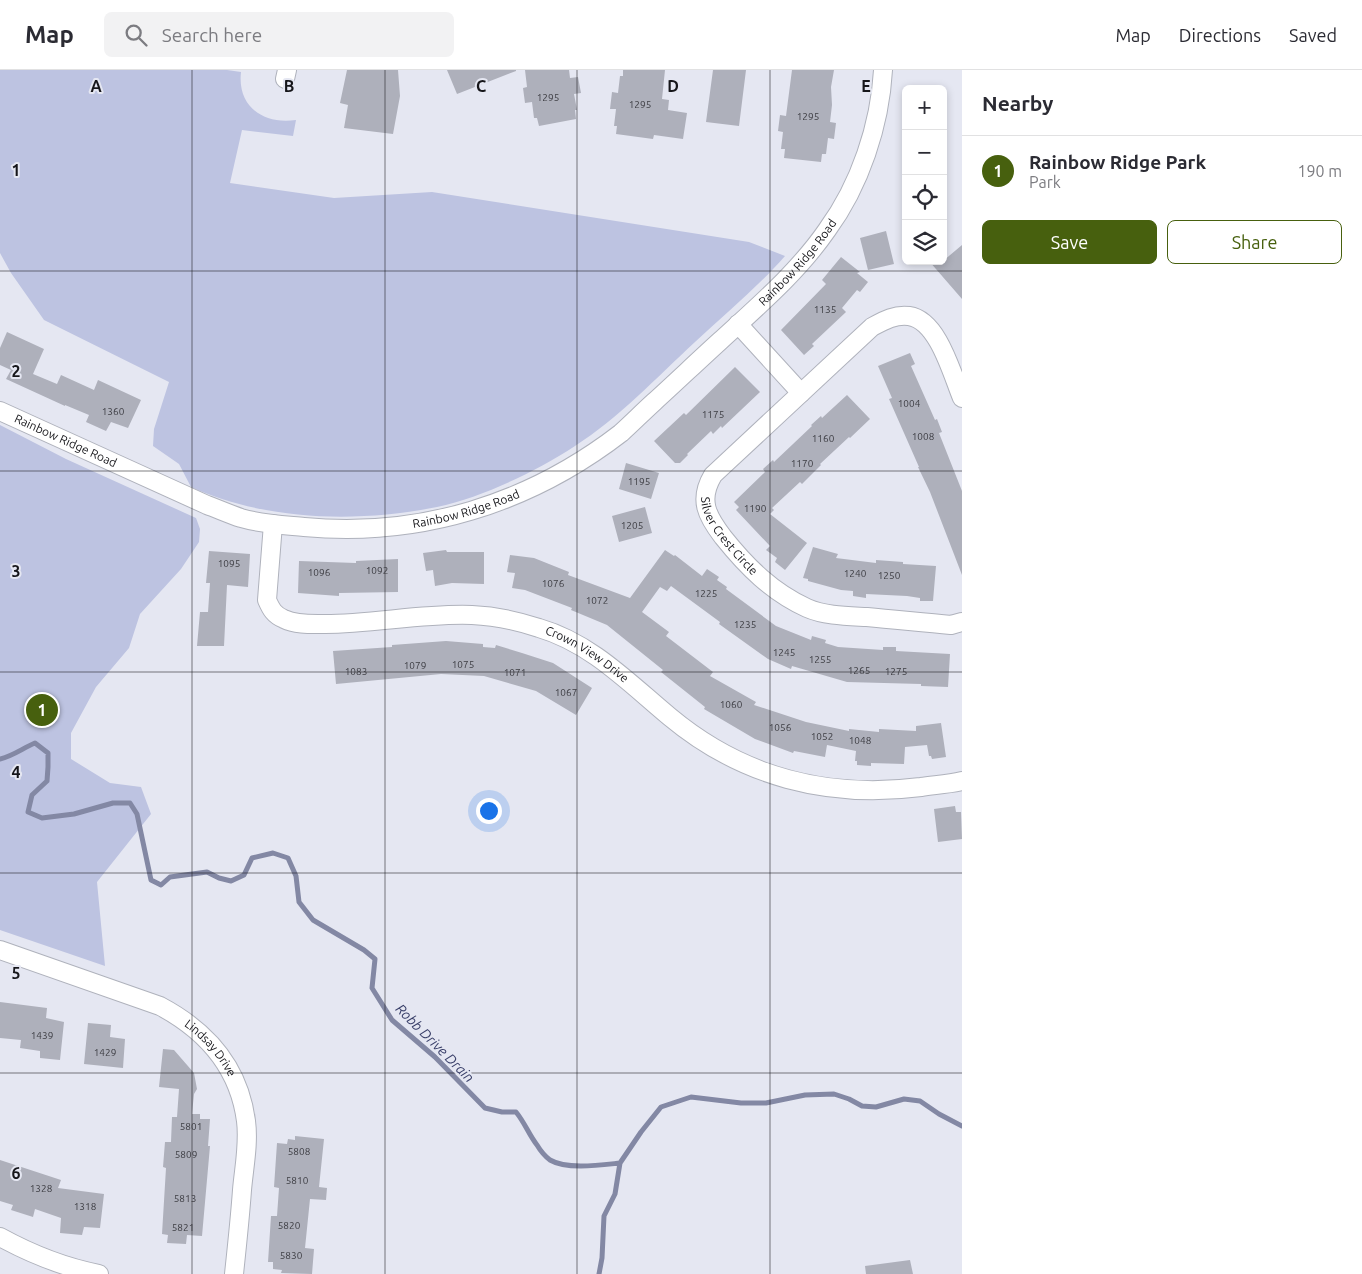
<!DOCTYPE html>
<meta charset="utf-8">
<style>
:root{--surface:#fff;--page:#f2f2f3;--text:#2b2b33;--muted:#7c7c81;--line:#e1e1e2;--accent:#47600e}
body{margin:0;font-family:Ubuntu,sans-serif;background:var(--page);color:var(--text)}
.controls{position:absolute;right:15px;top:15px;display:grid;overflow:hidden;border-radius:8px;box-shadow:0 2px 8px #0003}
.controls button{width:45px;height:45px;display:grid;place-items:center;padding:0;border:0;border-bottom:1px solid var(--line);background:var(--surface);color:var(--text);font:25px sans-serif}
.you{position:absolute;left:488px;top:740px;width:18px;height:18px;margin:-12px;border:4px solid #fff;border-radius:50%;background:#1a73e8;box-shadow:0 0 0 8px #1a73e833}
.badge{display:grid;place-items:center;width:32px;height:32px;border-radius:50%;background:var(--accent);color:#fff;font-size:16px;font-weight:700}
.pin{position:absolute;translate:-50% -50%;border:2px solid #fff;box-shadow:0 1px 5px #0006}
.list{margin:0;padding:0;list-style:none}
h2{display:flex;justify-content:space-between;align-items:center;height:65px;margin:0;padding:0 20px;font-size:21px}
h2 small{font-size:16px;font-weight:400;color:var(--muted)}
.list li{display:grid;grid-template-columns:32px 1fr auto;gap:15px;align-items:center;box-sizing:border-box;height:70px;padding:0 20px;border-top:1px solid var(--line)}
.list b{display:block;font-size:19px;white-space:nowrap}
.list p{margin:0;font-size:16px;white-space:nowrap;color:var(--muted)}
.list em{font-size:16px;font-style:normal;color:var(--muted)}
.actions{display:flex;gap:10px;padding:15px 20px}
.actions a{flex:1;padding:11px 0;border:1px solid var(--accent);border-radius:8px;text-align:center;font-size:18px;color:var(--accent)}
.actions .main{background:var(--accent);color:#fff}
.icon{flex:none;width:28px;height:28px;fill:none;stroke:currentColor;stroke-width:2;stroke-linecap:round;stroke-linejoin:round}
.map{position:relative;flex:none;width:962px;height:1204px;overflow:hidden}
header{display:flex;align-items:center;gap:30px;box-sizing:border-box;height:70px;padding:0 25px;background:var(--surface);border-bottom:1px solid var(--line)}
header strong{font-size:24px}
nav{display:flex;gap:28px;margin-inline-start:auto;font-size:18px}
.search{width:350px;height:45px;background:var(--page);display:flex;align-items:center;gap:12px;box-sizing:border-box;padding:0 18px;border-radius:8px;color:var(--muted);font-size:19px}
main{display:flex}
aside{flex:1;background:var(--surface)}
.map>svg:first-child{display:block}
</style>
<header>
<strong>Map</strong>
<div class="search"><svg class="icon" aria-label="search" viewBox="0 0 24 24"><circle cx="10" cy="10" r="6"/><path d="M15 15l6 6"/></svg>Search here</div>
<nav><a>Map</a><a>Directions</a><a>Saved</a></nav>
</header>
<main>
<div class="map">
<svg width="962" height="1204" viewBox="0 0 962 1204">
<rect width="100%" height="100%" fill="#e5e7f2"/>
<path fill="#bdc3e1" d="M0 0H227L241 2C237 36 263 55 296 50L293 66 242 60 230 113 334 128 432 122 749 172 785 186C758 217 725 244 695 272 656 308 619 348 575 376 535 402 483 427 437 437 357 453 266 451 191 417L179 394 153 376 154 359 169 312 44 250 11 203 0 183Z
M0 355 66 389 196 448 200 459 199 472 181 499 140 544 129 578 96 617 71 663V689L110 713 141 717 151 744 97 812 105 896 0 860Z"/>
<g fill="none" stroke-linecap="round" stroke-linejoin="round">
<path stroke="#8388a4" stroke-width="5" d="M0 689C13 686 23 678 35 673L48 683V697L47 711 32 725 28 742 42 748 74 744 113 733H130L137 744 151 810 161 815 170 807 207 802 219 808 231 811 244 805 252 788 273 783 288 788 296 806 299 832 313 850 364 880 375 889 372 918 392 950 435 987 485 1038 502 1042H516C525 1053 529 1065 537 1075 540 1080 546 1087 550 1090 567 1100 601 1095 620 1093L641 1062 661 1037 691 1027 741 1033H766L805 1025 834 1024 849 1029 862 1036 876 1037 904 1029 920 1031 939 1044 962 1056
M599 1204 602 1188 604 1146 615 1124 620 1093"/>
</g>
<path fill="#aeb0bb" d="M347 0H398L400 26 393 64 344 58 348 35 340 33Z
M447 0H516V1L457 24Z
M525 0H569L570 8 578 7 581 23 574 24 577 40H575L576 49 539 56 537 48H534L532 32 525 33 523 18 527 17Z
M623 0H665L662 29 669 30 668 40 687 43 683 69 654 65 653 69 616 64 617 56H614L616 39H610L612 22 618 23 620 6H623Z
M713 0H746L739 56 706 52Z
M792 0H834L831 17 832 35 830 52 836 53 834 69 828 68 826 84H822L821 92 784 88 785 79H781L783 62 778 61 780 45 786 46Z
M886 161 894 194 868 200 860 168Z
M962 175V229L929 191H943Z
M841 187 860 202 857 203 868 212 860 222 857 220 842 238 846 242 812 274 814 276 804 285 781 260 826 214 822 210Z
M7 262 44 279 33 304 57 314 61 305 94 320 98 310 141 330 128 358 111 352 106 361 86 352 89 345 65 335V336L6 309 11 300 0 295V278Z
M910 283 915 294 911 296 935 350 937 349 942 362 939 363 962 421V505L930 422 918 397H919L889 329 892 328 878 296Z
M735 297 760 322 722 358 721 356 713 364 711 361 687 384 688 385 680 393H675L654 371 684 343 686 345Z
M847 325 870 349 850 368 849 367 820 394 821 395 802 414 800 412 772 438 774 440 770 444 807 473 785 500 775 492 777 488 766 480 770 476 736 440 739 437 734 432 765 402 763 399 773 390 774 392 812 356 811 355 821 346 822 348Z
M626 393 659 403 651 429 619 419Z
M645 437 652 463 619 472 612 446Z
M813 477 838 484 836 488 876 493V490L903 492V494L936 496 933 531H920V528L907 526 866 524V528L853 526V521L841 520 808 511V509L803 508Z
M446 480 447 482H484V514L452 513 435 516 433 500 426 501 423 483Z
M665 480 674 486 675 485 702 506 707 499 719 507 717 510 727 517 726 519 776 556 811 570 812 566 826 570 825 573 838 577 883 580V577H896V581L950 584 948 617 921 616V614L847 612 792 596 791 599 768 589 719 554 720 552 671 516 667 521 660 517 642 542 669 562 666 566 713 602 710 606 756 632 754 635 806 652 849 661V659L879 662V659L916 661V656L941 653 946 687 932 689 931 686H929L927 675 905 677 904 694 871 693V696L857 695V691H855L856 681 827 675 825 687 794 681 793 683 755 669 704 639 705 637 661 602 663 600 607 555 571 540 572 538 525 520 512 518 515 503 507 502 510 485 534 488 569 502 568 505 630 528Z
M209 481 250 484 248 517 227 515 224 576H197L200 542H208L210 513H206Z
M398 489V522L339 523V526L298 523 299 491 356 493V491Z
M446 571 483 574V577L495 578 496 575 522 583 553 593 592 618 576 645 536 621 484 606 441 604 336 614 333 581 392 577V575Z
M955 736 956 742H961L962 769 938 772 934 739Z
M0 932 47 938 46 948 64 952 60 990 40 988V981L20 978 21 970 0 968Z
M88 953 111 955 110 967 125 969 123 998 84 994Z
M163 979 174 980 194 1003 197 1019 194 1024 192 1044H200V1049H210L208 1076H210L202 1166 187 1165 186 1174 167 1173 168 1165 162 1164 166 1098 163 1097 165 1072H171L172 1047H177L179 1019 159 1017Z
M295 1066 324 1069 319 1117 327 1118 326 1130 310 1129 305 1178 314 1179 312 1204 281 1203 282 1200 273 1199V1192H268L271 1146H277L279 1118 274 1117 277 1073 287 1074 288 1069 295 1070Z
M0 1090 61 1110 58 1118 104 1124 100 1158 84 1157 82 1165 60 1163 61 1148 35 1139 33 1147 11 1140 13 1135 0 1131Z
M910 1190 913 1204H866L865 1196Z"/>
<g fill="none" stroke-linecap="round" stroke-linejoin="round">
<g stroke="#afb2bc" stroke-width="20">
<g id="minor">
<path d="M285 9 287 0"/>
<path d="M738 254 801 323"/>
<path id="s1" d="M962 328C952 304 938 250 909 246 895 244 883 251 872 257L713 405C698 430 707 446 723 467 747 497 772 522 807 538 825 546 848 546 867 547 895 550 923 552 951 555L962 552"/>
<path id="s2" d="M0 341 207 435C218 439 229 444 241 448 261 454 283 455 304 457 419 468 529 434 621 363 632 353 643 342 654 332 676 312 698 291 720 271 758 236 798 202 827 160 860 115 880 55 883 0"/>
<path id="s3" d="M273 454 267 530C271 539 274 545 284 549 296 555 312 554 325 554 374 554 423 543 472 545 495 546 518 551 539 558 591 573 629 613 670 647 742 707 828 729 921 717 934 715 949 714 962 711"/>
<path id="s4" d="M0 880 160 936C207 961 239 997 246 1051 249 1074 244 1097 242 1120 240 1148 237 1176 234 1204"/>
<path d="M0 1167C31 1184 63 1197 99 1204"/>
</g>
</g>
<use href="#minor" stroke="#fff" stroke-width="18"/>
</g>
<path fill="none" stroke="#16161a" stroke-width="1" stroke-opacity="0.55" d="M192 0V1204M385 0V1204M577 0V1204M770 0V1204M0 201H962M0 401H962M0 602H962M0 803H962M0 1003H962"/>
<g text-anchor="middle" stroke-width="4" stroke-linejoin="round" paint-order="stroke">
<g font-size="10" fill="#3c3c42">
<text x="548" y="31">1295</text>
<text x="640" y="38">1295</text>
<text x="808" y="50">1295</text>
<text x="825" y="243">1135</text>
<text x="909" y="337">1004</text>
<text x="113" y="345">1360</text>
<text x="713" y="348">1175</text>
<text x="923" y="370">1008</text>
<text x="823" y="372">1160</text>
<text x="802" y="397">1170</text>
<text x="639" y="415">1195</text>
<text x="755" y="442">1190</text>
<text x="632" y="459">1205</text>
<text x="229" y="497">1095</text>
<text x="377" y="504">1092</text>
<text x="319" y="506">1096</text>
<text x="855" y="507">1240</text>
<text x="889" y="509">1250</text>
<text x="553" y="517">1076</text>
<text x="706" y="527">1225</text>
<text x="597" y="534">1072</text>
<text x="745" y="558">1235</text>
<text x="784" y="586">1245</text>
<text x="820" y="593">1255</text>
<text x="463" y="598">1075</text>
<text x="415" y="599">1079</text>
<text x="859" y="604">1265</text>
<text x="356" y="605">1083</text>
<text x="896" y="605">1275</text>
<text x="515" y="606">1071</text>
<text x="566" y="626">1067</text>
<text x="731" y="638">1060</text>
<text x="780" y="661">1056</text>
<text x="822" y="670">1052</text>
<text x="860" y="674">1048</text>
<text x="42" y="969">1439</text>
<text x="105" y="986">1429</text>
<text x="191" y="1060">5801</text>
<text x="299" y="1085">5808</text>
<text x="186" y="1088">5809</text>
<text x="297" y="1114">5810</text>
<text x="41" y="1122">1328</text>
<text x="185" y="1132">5813</text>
<text x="85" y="1140">1318</text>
<text x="289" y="1159">5820</text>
<text x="183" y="1161">5821</text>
<text x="291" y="1189">5830</text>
</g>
<g font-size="12" fill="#16161a" stroke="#e5e7f2">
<text dy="4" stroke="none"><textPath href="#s2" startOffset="912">Rainbow Ridge Road</textPath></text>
<text dy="4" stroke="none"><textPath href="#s2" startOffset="72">Rainbow Ridge Road</textPath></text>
<text dy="4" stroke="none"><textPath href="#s2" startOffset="492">Rainbow Ridge Road</textPath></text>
<text dy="4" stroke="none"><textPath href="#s1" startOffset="428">Silver Crest Circle</textPath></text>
<text dy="4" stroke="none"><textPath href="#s3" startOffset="415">Crown View Drive</textPath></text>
<text dy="4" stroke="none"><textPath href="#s4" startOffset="236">Lindsay Drive</textPath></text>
</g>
<g font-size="14" font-style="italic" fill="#393f69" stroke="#e5e7f2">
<text transform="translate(435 973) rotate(45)" y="5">Robb Drive Drain</text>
</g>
</g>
<g font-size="16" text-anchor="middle" font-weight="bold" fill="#16161a" stroke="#e5e7f2" stroke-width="4" stroke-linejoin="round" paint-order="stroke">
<text x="96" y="22">A</text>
<text x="289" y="22">B</text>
<text x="481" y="22">C</text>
<text x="673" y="22">D</text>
<text x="866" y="22">E</text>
<text x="16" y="106">1</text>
<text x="16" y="307">2</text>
<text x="16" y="507">3</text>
<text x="16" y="708">4</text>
<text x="16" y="909">5</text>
<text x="16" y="1109">6</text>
</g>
</svg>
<div class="controls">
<button>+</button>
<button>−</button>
<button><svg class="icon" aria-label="locate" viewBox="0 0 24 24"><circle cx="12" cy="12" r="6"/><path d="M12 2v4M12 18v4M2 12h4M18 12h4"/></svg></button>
<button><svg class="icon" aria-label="layers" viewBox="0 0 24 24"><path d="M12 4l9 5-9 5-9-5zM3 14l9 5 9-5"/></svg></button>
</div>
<div class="you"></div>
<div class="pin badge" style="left:42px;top:640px">1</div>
</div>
<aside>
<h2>Nearby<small></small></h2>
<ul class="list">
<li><span class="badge">1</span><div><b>Rainbow Ridge Park</b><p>Park</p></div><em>190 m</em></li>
</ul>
<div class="actions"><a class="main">Save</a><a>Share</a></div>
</aside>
</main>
